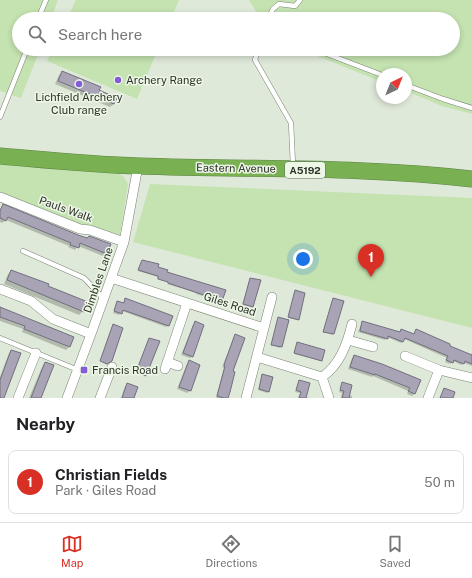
<!DOCTYPE html>
<meta charset="utf-8">
<style>
:root{--surface:#fff;--page:#f6f6f6;--text:#202124;--muted:#757577;--line:#e0e0e0;--accent:#d93025}
body{margin:0;font-family:"Public Sans",sans-serif;background:var(--page);color:var(--text)}
.compass{position:absolute;left:376px;top:68px;width:36px;height:36px;border-radius:50%;background:var(--surface);box-shadow:0 2px 6px #0003;rotate:43deg}
.you{position:absolute;left:303px;top:259px;width:14px;height:14px;margin:-10px;border:3px solid #fff;border-radius:50%;background:#1a73e8;box-shadow:0 0 0 6px #1a73e833}
.badge{display:grid;place-items:center;width:26px;height:26px;border-radius:50%;background:var(--accent);color:#fff;font-size:13px;font-weight:700}
.pin{position:absolute;translate:-50% -33px;filter:drop-shadow(0 1px 2px #0008)}
.pin::after{content:'';position:absolute;top:21px;width:14px;height:12px;background:inherit;clip-path:polygon(0 0,100% 0,50% 100%)}
.list{margin:0;padding:0;list-style:none}
h2{display:flex;justify-content:space-between;align-items:center;height:52px;margin:0;padding:0 16px;font-size:17px}
h2 small{font-size:13px;font-weight:400;color:var(--muted)}
.list li{display:grid;grid-template-columns:26px 1fr auto;gap:12px;align-items:center;box-sizing:border-box;height:64px;margin:0 8px 8px;padding:0 8px;border:1px solid var(--line);border-radius:8px}
.list b{display:block;font-size:15px;white-space:nowrap}
.list p{margin:0;font-size:13px;white-space:nowrap;color:var(--muted)}
.list em{font-size:13px;font-style:normal;color:var(--muted)}
.icon{flex:none;width:22px;height:22px;fill:none;stroke:currentColor;stroke-width:2;stroke-linecap:round;stroke-linejoin:round}
.map{position:relative;flex:none;width:472px;height:398px;overflow:hidden}
.search{position:absolute;background:var(--surface);box-shadow:0 2px 6px #0003;left:12px;right:12px;top:12px;height:44px;display:flex;align-items:center;gap:10px;box-sizing:border-box;padding:0 14px;border-radius:22px;color:var(--muted);font-size:15px}
.sheet{height:124px;background:var(--surface)}
nav{display:flex;justify-content:space-around;align-items:center;box-sizing:border-box;height:56px;border-top:1px solid var(--line);background:var(--surface);font-size:11px;color:var(--muted)}
nav a{display:grid;justify-items:center;gap:2px}
nav .on{color:var(--accent)}
.map>svg:first-child{display:block}
</style>
<div class="map">
<svg width="472" height="398" viewBox="0 0 472 398">
<rect width="100%" height="100%" fill="#dfe9d9"/>
<path fill="#c4e3b0" d="M0 0H58L51 19H19V49H40L21 98 0 91Z
M76 0H179L171 19H67Z
M249 0H472V114L442 106 406 91V74H382V82L300 49H453V19H253L257 13Z
M53 49H158L137 99 47 61Z
M0 164 78 168 118 173 124 177 128 184 120 235 91 226H80L0 194Z
M150 184 472 198V328L133 242Z"/>
<path fill="#0003" d="M62 72 98 90 114 104 110 107 55 84 59 75Z
M3 206 106 253 103 256 78 246 75 250 68 247 69 246 6 220 2 223 0 222V209Z
M142 261 166 272 222 300 221 301 196 294V293L167 284 168 282 157 279 158 277 138 271Z
M12 271 47 287 83 311 79 315 4 284 8 274Z
M250 279 252 306V307L242 305Z
M295 291 298 319 297 320 288 318Z
M333 299V335L323 332Z
M126 300 171 316 168 326 166 327 122 311 119 315 113 313 118 302 123 304Z
M0 308 73 338 69 347 66 350 22 332 23 329 0 321Z
M278 319 288 321 280 348 271 345Z
M362 322 400 333 413 335 416 330 448 346 470 355 472 353V366L464 363 461 365 453 361 450 364 445 362 447 358 404 339 401 343 387 337 385 340 358 332Z
M195 323 193 356 190 358 181 355 193 325Z
M236 335 232 372 227 398H217L216 397 224 368 222 367 234 337Z
M149 340 145 375V376L136 373Z
M297 344 321 360V361L294 354Z
M12 351 3 398H0V377L9 353Z
M354 356 420 381 414 394 412 396 407 394 408 391 373 376 372 377 348 369 352 358Z
M190 362 199 365 190 391 187 393 177 389 187 364Z
M45 363 40 398H29L42 367Z
M262 376 272 378 267 393 258 390Z
M299 381 305 397 310 398H298L300 393 295 392Z
M343 383 348 395 352 396V398H341L342 393 339 392Z
M128 384 133 398H121L125 386Z"/>
<path fill="#a8a4b5" stroke="#726f7f" d="M62 71 101 87 99 90 117 98 114 104 58 81Z
M3 204 78 235 87 238 89 236 111 244 107 254 80 243 79 248 70 245 71 243 8 217 6 221 0 218V211Z
M142 260 159 264 158 267 168 270 167 272 226 290 222 301 168 283V282L158 279V276L138 270Z
M11 270 49 284 48 286 88 302 84 312 7 280Z
M250 278 261 280 253 307 243 304Z
M295 290 305 293 299 320 288 317Z
M125 298 173 316 169 326 123 310 122 314 114 311 117 301 124 303Z
M333 298 344 301 334 334 323 332Z
M0 307 74 337 70 347 24 329 25 326 0 317Z
M278 317 289 320 282 347 271 345Z
M195 321 204 325 193 357 183 353Z
M362 321 400 332 401 329 414 334 416 329 450 344V346L472 355V364L465 361 464 364 454 360 453 363 446 360 448 356 405 338 403 342 388 336V339L360 331Z
M113 324 123 328 112 361 107 364 100 361Z
M235 334 245 338 233 371 235 372 230 392 228 398H224L217 396 225 366 224 365Z
M149 338 160 341 146 376 136 372Z
M297 342 325 350 322 361 294 353Z
M11 350 21 353 4 398H0V380Z
M354 355 382 364 421 380 415 394 408 391 410 388 375 374V375L350 367Z
M189 360 200 365 191 391 179 387Z
M45 362 54 365 41 398H31Z
M262 374 273 377 269 392 259 389Z
M299 380 310 383 306 398H299L301 392 296 390Z
M342 382 352 385 349 398H342L344 391 340 390Z
M127 383 138 387 134 398H122Z
M444 388 455 392 453 398H440Z"/>
<g fill="none" stroke-linecap="round" stroke-linejoin="round">
<g stroke="#7b8476" stroke-width="5.5">
<path id="lane" d="M38 19 46 0
M268 19 273 9 279 4 295 6 300 0
M258 49 255 60 291 123 293 165
M314 49 382 75
M406 85 443 99 472 108
M0 117 27 49
M23 251 84 278 104 299
M0 338 78 370"/>
</g>
<g stroke="#7b8476" stroke-width="10">
<path id="street" d="M0 197 80 229 90 230 124 242
M111 278 264 328
M0 289 31 301 53 319 91 334
M348 340 373 347
M405 356 439 370 472 378
M257 357 322 377C340 365 347 344 352 324
M167 362 178 366
M165 369 187 303
M322 377 329 398
M18 398 36 353
M67 398 91 334 124 242 138 166
M100 398 112 367
M246 398 272 297
M428 398 439 370"/>
</g>
<g stroke="#5e8444" stroke-width="17">
<path id="highway" d="M0 156C46 160 93 165 139 166 250 170 362 166 472 179"/>
</g>
<use href="#lane" stroke="#fff" stroke-width="4.5"/>
<use href="#street" stroke="#fff" stroke-width="9"/>
<use href="#highway" stroke="#79b051" stroke-width="16"/>
</g>
<g fill="#845cd6" stroke="#ecf7e6" stroke-width="1.5">
<circle cx="118" cy="80" r="4"/>
<circle cx="79" cy="84" r="4"/>
<rect x="80" y="366" width="8" height="8" rx="2"/>
</g>
<g text-anchor="middle" stroke-width="3" stroke-linejoin="round" paint-order="stroke">
<rect fill="#ecf7e6" stroke="#666c63" stroke-width="1" x="285" y="162" width="40" height="16" rx="3"/>
<g font-size="10" font-weight="bold" fill="#2d312b">
<text x="305" y="174">A5192</text>
</g>
<g font-size="11" fill="#2d312b" stroke="#ecf7e6" text-anchor="start">
<text x="126" y="84">Archery Range</text>
<text x="79" y="101" text-anchor="middle">Lichfield Archery<tspan x="79" dy="13">Club range</tspan></text>
<text x="92" y="374">Francis Road</text>
</g>
<g font-size="11" fill="#2d312b" stroke="#ecf7e6">
<text transform="translate(236 168) rotate(1)" y="4">Eastern Avenue</text>
<text transform="translate(66 209) rotate(20)" y="4">Pauls Walk</text>
<text transform="translate(98 280) rotate(-71)" y="4">Dimbles Lane</text>
<text transform="translate(230 304) rotate(18)" y="4">Giles Road</text>
</g>
</g>
</svg>
<svg class="compass" viewBox="-18 -18 36 36"><path d="M0-13l5 13h-10z" fill="#e53935"/><path d="M0 13l5-13h-10z" fill="#757577"/></svg>
<div class="you"></div>
<div class="pin badge" style="left:371px;top:277px">1</div>
<div class="search"><svg class="icon" aria-label="search" viewBox="0 0 24 24"><circle cx="10" cy="10" r="6"/><path d="M15 15l6 6"/></svg>Search here</div>
</div>
<section class="sheet">
<h2>Nearby<small></small></h2>
<ul class="list">
<li><span class="badge">1</span><div><b>Christian Fields</b><p>Park · Giles Road</p></div><em>50 m</em></li>
</ul>
</section>
<nav>
<a class="on"><svg class="icon" aria-label="map" viewBox="0 0 24 24"><path d="M3 6l6-2 6 2 6-2v14l-6 2-6-2-6 2zM9 4v14M15 6v14"/></svg>Map</a>
<a><svg class="icon" aria-label="directions" viewBox="0 0 24 24"><path d="M12 3l9 9-9 9-9-9zM9 14v-3h6M13 9l2 2-2 2"/></svg>Directions</a>
<a><svg class="icon" aria-label="saved" viewBox="0 0 24 24"><path d="M7 4h10v16l-5-4-5 4z"/></svg>Saved</a>
</nav>
